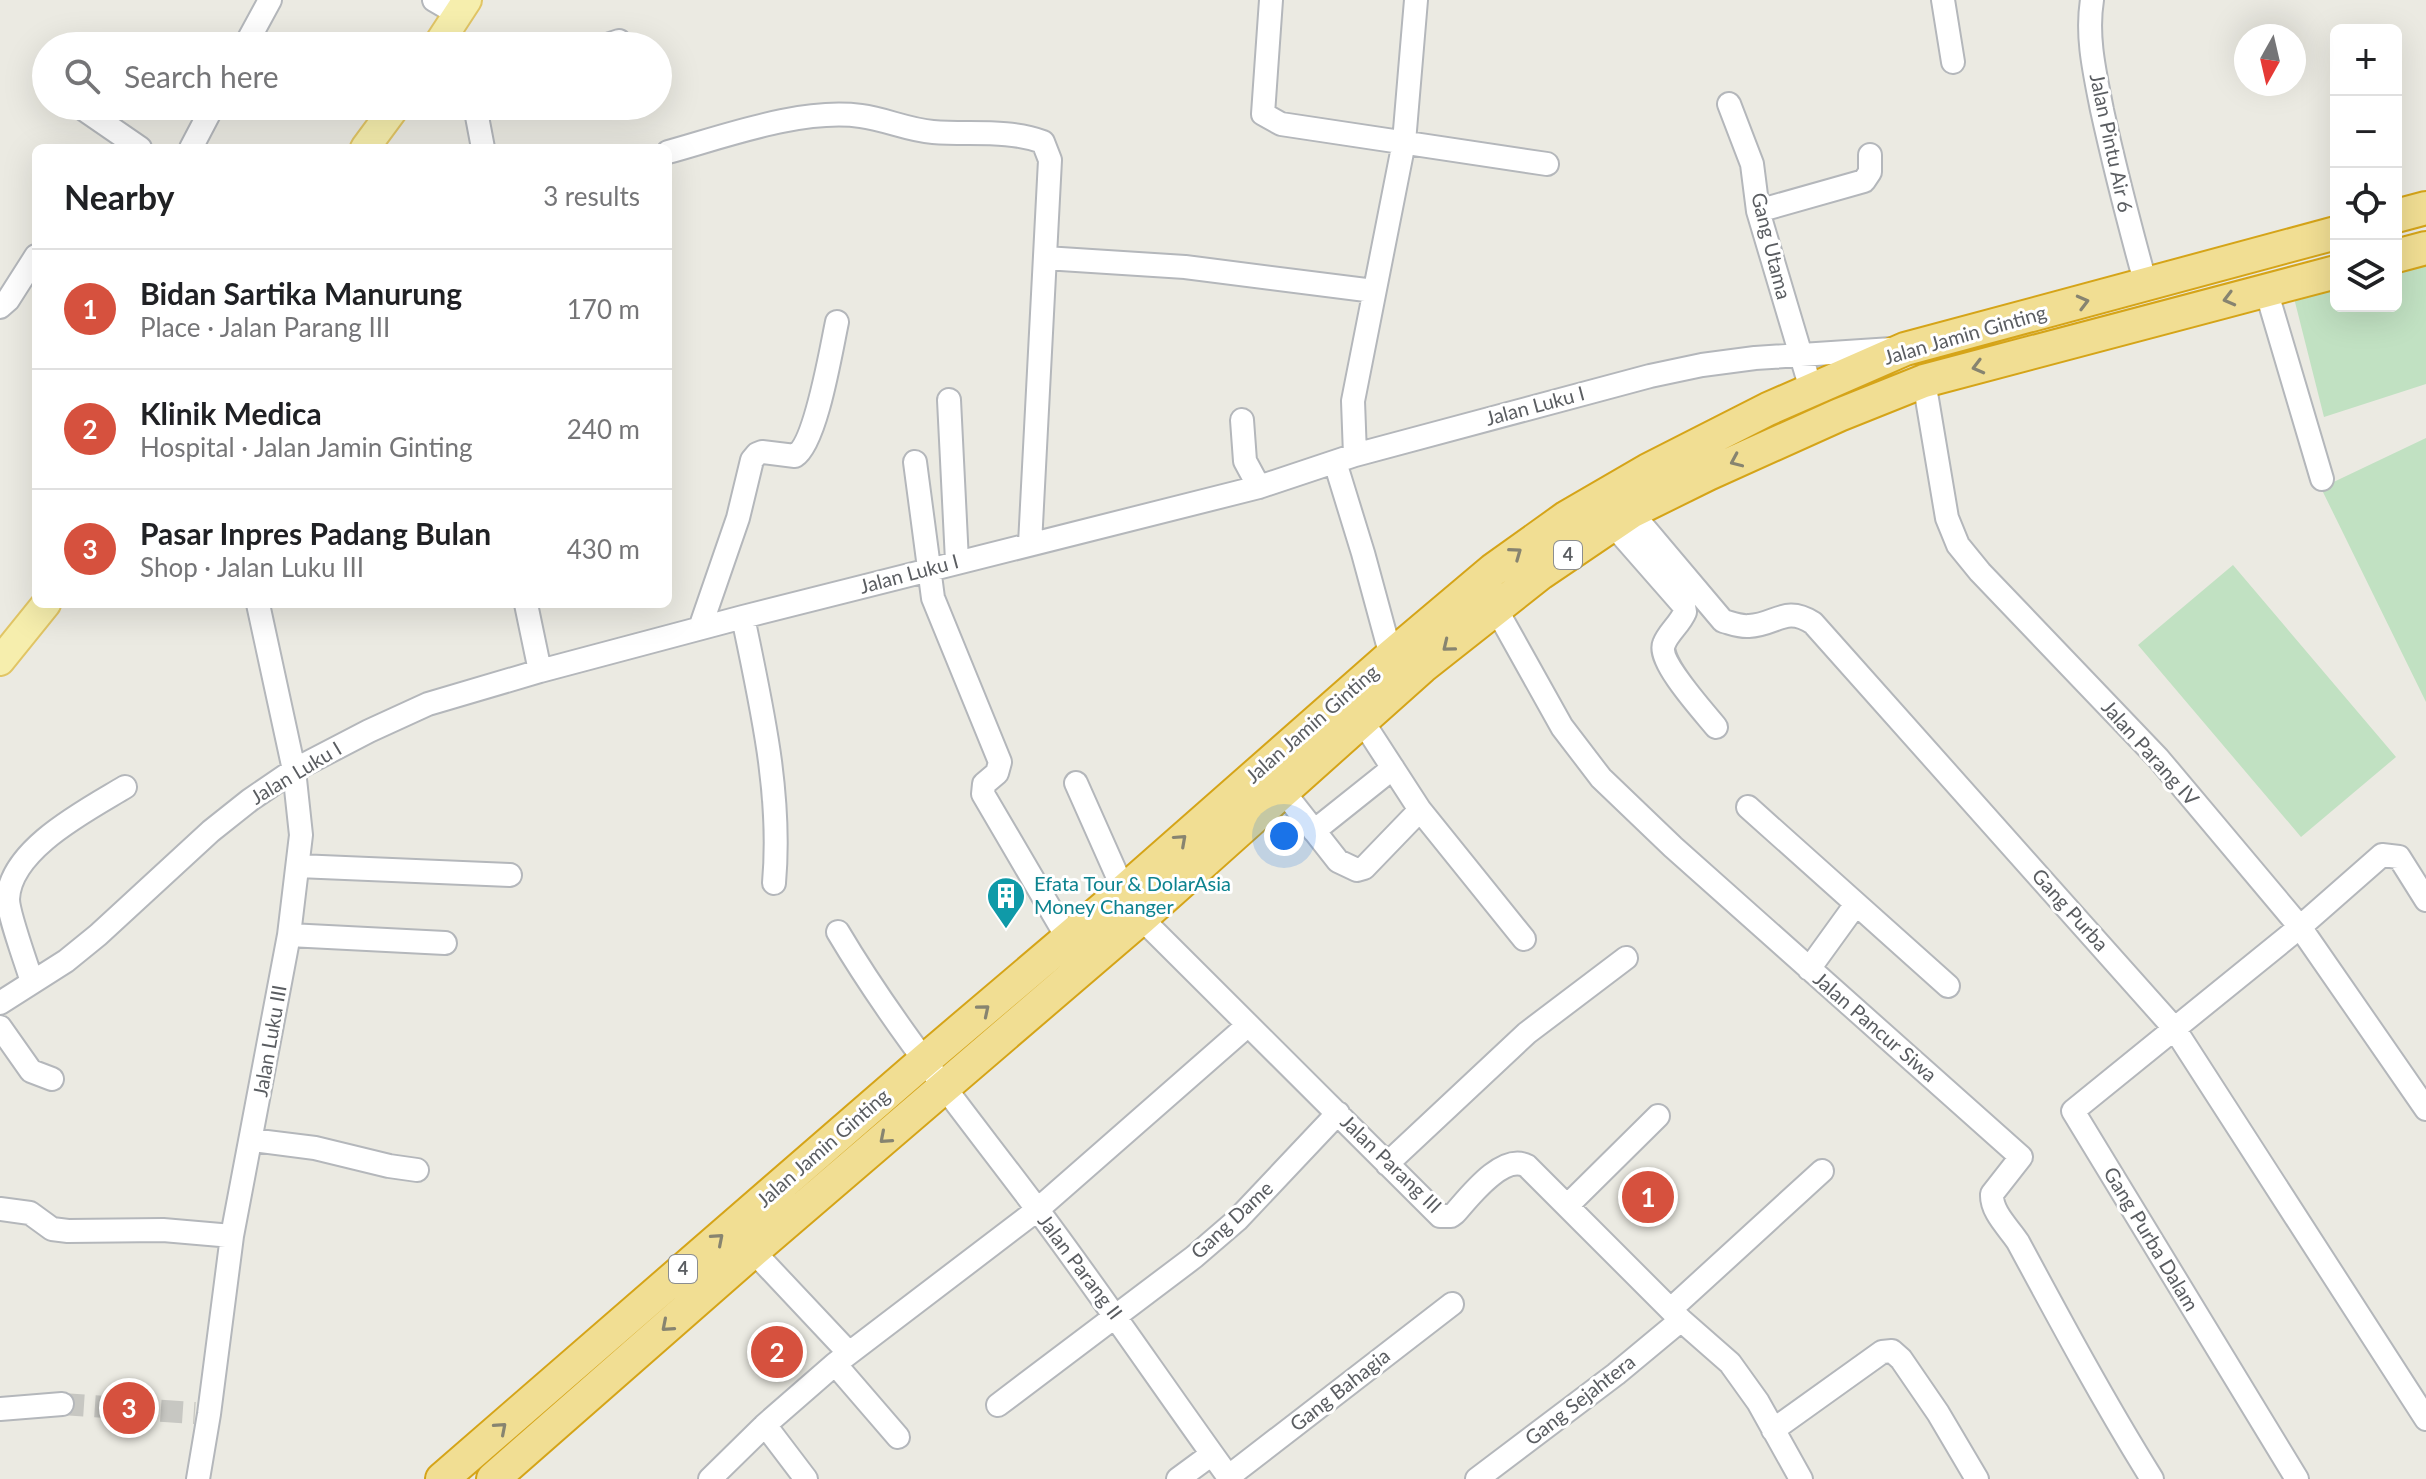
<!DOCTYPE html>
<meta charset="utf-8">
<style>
:root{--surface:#fff;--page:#f2f2f2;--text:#202124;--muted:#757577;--line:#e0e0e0;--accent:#d6513e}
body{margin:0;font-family:Lato,sans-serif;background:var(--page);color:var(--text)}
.controls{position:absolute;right:24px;top:24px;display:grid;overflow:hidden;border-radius:12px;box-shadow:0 8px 32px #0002}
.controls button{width:72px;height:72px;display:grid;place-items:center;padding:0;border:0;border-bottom:2px solid var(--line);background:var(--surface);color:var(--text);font:40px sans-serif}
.compass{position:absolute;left:2234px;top:24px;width:72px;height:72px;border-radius:50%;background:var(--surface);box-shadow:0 8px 32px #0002;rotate:188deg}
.you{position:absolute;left:1284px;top:836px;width:28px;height:28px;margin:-20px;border:6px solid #fff;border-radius:50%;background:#1a73e8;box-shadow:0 0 0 12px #1a73e833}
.badge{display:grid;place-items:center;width:52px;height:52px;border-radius:50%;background:var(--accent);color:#fff;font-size:26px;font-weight:700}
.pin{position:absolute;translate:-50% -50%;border:4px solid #fff;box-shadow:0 2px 8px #0006}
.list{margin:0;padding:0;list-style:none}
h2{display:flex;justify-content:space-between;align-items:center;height:104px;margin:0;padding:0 32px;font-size:34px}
h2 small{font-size:26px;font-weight:400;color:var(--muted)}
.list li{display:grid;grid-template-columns:52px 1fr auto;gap:24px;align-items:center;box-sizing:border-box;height:120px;padding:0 32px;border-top:2px solid var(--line)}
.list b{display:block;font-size:30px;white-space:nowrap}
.list p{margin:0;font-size:26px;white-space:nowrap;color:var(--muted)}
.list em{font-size:26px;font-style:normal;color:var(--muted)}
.icon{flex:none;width:44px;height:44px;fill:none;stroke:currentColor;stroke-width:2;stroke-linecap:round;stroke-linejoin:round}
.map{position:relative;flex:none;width:2426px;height:1479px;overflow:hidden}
.search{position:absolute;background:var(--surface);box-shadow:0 8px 32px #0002;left:32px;top:32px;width:640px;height:88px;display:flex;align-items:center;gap:20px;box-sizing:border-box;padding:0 28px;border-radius:44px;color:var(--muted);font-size:30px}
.panel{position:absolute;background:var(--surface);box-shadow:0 8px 32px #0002;left:32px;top:144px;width:640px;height:464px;border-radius:12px}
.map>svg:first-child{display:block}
</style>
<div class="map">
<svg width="2426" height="1479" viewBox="0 0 2426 1479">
<rect width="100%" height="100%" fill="#ebeae2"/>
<path fill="#c1e1c2" d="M2426 261V384L2324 417 2294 298 2336 286V306H2396V269Z
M2426 438V702L2321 488Z
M2233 565 2396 757 2301 837 2138 645Z"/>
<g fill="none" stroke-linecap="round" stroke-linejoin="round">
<path stroke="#c7c7c2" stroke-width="22" stroke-dasharray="22 11" stroke-linecap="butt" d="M62 1404 195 1413"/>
<g stroke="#b4b7bb" stroke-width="26">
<path id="minor" d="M434 0 458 14
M1271 0 1263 114 1281 124 1547 164
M1943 0 1953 62
M2092 0C2086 37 2095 74 2102 110 2115 169 2130 227 2146 285
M245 46 270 0
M604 46 619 41
M1729 104 1752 164 1758 211 1811 389
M79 106 140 148
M475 106 483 148
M191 148 213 106
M668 152C726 136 801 108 861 116 885 119 908 130 933 132 970 135 1007 129 1043 142L1050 160 1030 544
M1758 211 1864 181 1870 172V155
M1045 258 1185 267 1374 291
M2266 290 2322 479
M0 307 8 300 36 256
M1924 381 1947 518 1958 545 1980 572 2158 758 2300 927 2426 1109
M949 400 957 561
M1242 420 1245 461 1259 487
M1355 455 1353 401 1404 142 1416 0
M915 462 933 598 1000 762 997 773 984 784 983 794 1068 939
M1335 462 1363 553 1391 656
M1631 512 1723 621C1731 623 1740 627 1749 626 1776 625 1785 605 1813 623L2174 1028 2426 1419
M1613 525 1684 606 1685 612C1680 624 1668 633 1664 644 1657 661 1704 712 1716 727
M526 604 540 671
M1495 607 1562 727 1601 778 1673 847 2021 1157 1992 1194C1991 1212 2009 1228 2018 1242 2061 1322 2104 1402 2152 1479
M743 617C761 705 782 792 774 883
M700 628 738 518 752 460 757 454 762 452 795 456C816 443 831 350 837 322
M1361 719 1420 810 1524 939
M1076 783 1124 891
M1283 791 1338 861 1357 870 1364 868 1420 810
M1748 807 1948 986
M1314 831 1393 768
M298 866 510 875
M1141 918 1440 1216H1451L1455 1213C1470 1196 1503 1153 1527 1166L1681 1320 1730 1363 1758 1402 1801 1479
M838 932C898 1033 973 1123 1043 1217 1107 1303 1167 1392 1230 1479
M289 935 445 943
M1809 969 1856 904
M32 982C27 965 8 914 8 899 10 849 87 810 125 787
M0 1003 66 961 98 935 211 831 250 800 294 770 369 731 428 704 540 671 743 617 1259 487 1355 455 1650 376 1702 365 1755 358 1892 349
M0 1027 31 1071 52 1079
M252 1140 315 1148 389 1166 417 1170
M1387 1164 1527 1033 1626 958
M1568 1205 1658 1116
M0 1209 30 1213 52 1229 68 1231 163 1230 232 1236
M753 1251 849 1353
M1671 1309 1822 1171
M835 1364 898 1437
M998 1405 1194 1257 1237 1220 1338 1113
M0 1409 62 1404
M765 1425 806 1479
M1773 1430 1882 1352 1892 1351 1901 1359 1938 1413 1977 1479
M1228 1477 1452 1304
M198 1479 209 1414 232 1236 289 935 301 835 294 770 258 604
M710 1479 765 1425 835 1364 1037 1210 1247 1026
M1178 1479 1212 1454
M1477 1479 1616 1374 1681 1320
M2297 1479 2073 1111 2300 927 2382 855 2399 857 2426 900"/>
</g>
<g stroke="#e1c565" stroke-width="32">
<path id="major" d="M437 46 467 0
M365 148 396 106
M0 661 46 604"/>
</g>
<g stroke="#d5a418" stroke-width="36">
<path id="highway" d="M2396 216 2426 208
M2396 256 2426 248
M442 1479 925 1060 1124 891 1391 656 1493 570 1567 517 1648 470 1768 409 1905 349 2336 233
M493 1479 753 1251 1141 918 1422 667 1541 573 1631 512 1708 474 1839 415 1924 381 2336 272"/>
</g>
<use href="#minor" stroke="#fff" stroke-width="22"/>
<use href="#major" stroke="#f6eead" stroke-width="28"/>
<use href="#highway" stroke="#f1de93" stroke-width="32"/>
</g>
<defs><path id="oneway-chevron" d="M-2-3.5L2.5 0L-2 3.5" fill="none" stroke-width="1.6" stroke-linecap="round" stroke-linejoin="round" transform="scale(2)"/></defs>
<g stroke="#878470">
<use href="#oneway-chevron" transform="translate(2229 299) rotate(165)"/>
<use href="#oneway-chevron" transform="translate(2083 302) rotate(-15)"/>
<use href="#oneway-chevron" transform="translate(1978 367) rotate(165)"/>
<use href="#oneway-chevron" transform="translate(1736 461) rotate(156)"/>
<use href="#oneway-chevron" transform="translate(1516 553) rotate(-36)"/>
<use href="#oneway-chevron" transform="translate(1448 646) rotate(141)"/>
<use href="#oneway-chevron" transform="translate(1181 840) rotate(-42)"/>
<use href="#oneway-chevron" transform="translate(984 1010) rotate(-40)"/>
<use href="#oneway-chevron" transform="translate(885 1138) rotate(139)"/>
<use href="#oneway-chevron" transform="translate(718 1239) rotate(-41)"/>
<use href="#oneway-chevron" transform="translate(667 1326) rotate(139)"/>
<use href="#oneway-chevron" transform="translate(501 1428) rotate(-41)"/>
</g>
<defs>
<g id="building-pin" transform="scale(2)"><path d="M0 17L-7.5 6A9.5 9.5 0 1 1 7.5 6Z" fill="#0f9aa8" stroke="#fff"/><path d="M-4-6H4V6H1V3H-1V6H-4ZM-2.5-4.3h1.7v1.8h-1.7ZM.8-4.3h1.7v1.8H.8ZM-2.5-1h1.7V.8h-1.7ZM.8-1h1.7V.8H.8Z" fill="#fff"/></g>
</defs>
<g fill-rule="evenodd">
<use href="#building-pin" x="1006" y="896"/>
</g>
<g text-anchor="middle" stroke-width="6" stroke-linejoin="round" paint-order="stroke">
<g fill="#fff" stroke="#8c8e90" stroke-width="2">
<rect x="1554" y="541" width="28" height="28" rx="6"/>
<rect x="669" y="1255" width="28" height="28" rx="6"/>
</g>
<g font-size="18" font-weight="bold" fill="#5a5d61">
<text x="1568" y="561">4</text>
<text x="683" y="1275">4</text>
</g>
<g font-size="20" fill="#5a5d61" stroke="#fff">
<text transform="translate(2111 143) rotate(78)" y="7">Jalan Pintu Air 6</text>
<text transform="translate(1771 246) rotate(76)" y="7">Gang Utama</text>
<text transform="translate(1965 335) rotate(-16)" y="7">Jalan Jamin Ginting</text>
<text transform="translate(1535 406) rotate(-15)" y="7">Jalan Luku I</text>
<text transform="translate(909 574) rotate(-15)" y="7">Jalan Luku I</text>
<text transform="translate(1312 724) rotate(-41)" y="7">Jalan Jamin Ginting</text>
<text transform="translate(2150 753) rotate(48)" y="7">Jalan Parang IV</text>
<text transform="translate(296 773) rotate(-31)" y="7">Jalan Luku I</text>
<text transform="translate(2070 910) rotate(48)" y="7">Gang Purba</text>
<text transform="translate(1875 1027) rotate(41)" y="7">Jalan Pancur Siwa</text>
<text transform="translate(270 1041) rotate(-80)" y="7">Jalan Luku III</text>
<text transform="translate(823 1148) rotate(-41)" y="7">Jalan Jamin Ginting</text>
<text transform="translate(1391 1164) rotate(44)" y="7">Jalan Parang III</text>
<text transform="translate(1232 1220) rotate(-43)" y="7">Gang Dame</text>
<text transform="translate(2151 1239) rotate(59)" y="7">Gang Purba Dalam</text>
<text transform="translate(1080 1267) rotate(53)" y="7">Jalan Parang II</text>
<text transform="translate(1340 1390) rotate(-38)" y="7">Gang Bahagia</text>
<text transform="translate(1580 1400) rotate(-38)" y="7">Gang Sejahtera</text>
</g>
<g font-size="20" fill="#0d838f" stroke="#fff" text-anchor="start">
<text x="1034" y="891">Efata Tour &amp; DolarAsia<tspan x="1034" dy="23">Money Changer</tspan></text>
</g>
</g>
</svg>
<div class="controls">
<button>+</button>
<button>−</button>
<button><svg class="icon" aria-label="locate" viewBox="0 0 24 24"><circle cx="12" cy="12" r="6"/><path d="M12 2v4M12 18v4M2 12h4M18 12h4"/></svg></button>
<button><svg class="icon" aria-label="layers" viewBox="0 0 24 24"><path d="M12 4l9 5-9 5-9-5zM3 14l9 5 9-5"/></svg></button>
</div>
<svg class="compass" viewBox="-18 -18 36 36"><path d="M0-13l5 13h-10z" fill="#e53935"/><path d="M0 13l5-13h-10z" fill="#757577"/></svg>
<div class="you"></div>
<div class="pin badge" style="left:1648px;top:1197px">1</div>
<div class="pin badge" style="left:777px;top:1352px">2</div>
<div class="pin badge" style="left:129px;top:1408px">3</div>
<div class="search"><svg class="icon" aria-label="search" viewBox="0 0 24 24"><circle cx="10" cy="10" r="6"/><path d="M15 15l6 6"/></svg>Search here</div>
<section class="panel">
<h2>Nearby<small>3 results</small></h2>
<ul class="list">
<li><span class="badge">1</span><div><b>Bidan Sartika Manurung</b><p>Place · Jalan Parang III</p></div><em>170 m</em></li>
<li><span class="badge">2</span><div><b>Klinik Medica</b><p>Hospital · Jalan Jamin Ginting</p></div><em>240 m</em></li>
<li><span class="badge">3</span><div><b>Pasar Inpres Padang Bulan</b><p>Shop · Jalan Luku III</p></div><em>430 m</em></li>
</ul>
</section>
</div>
